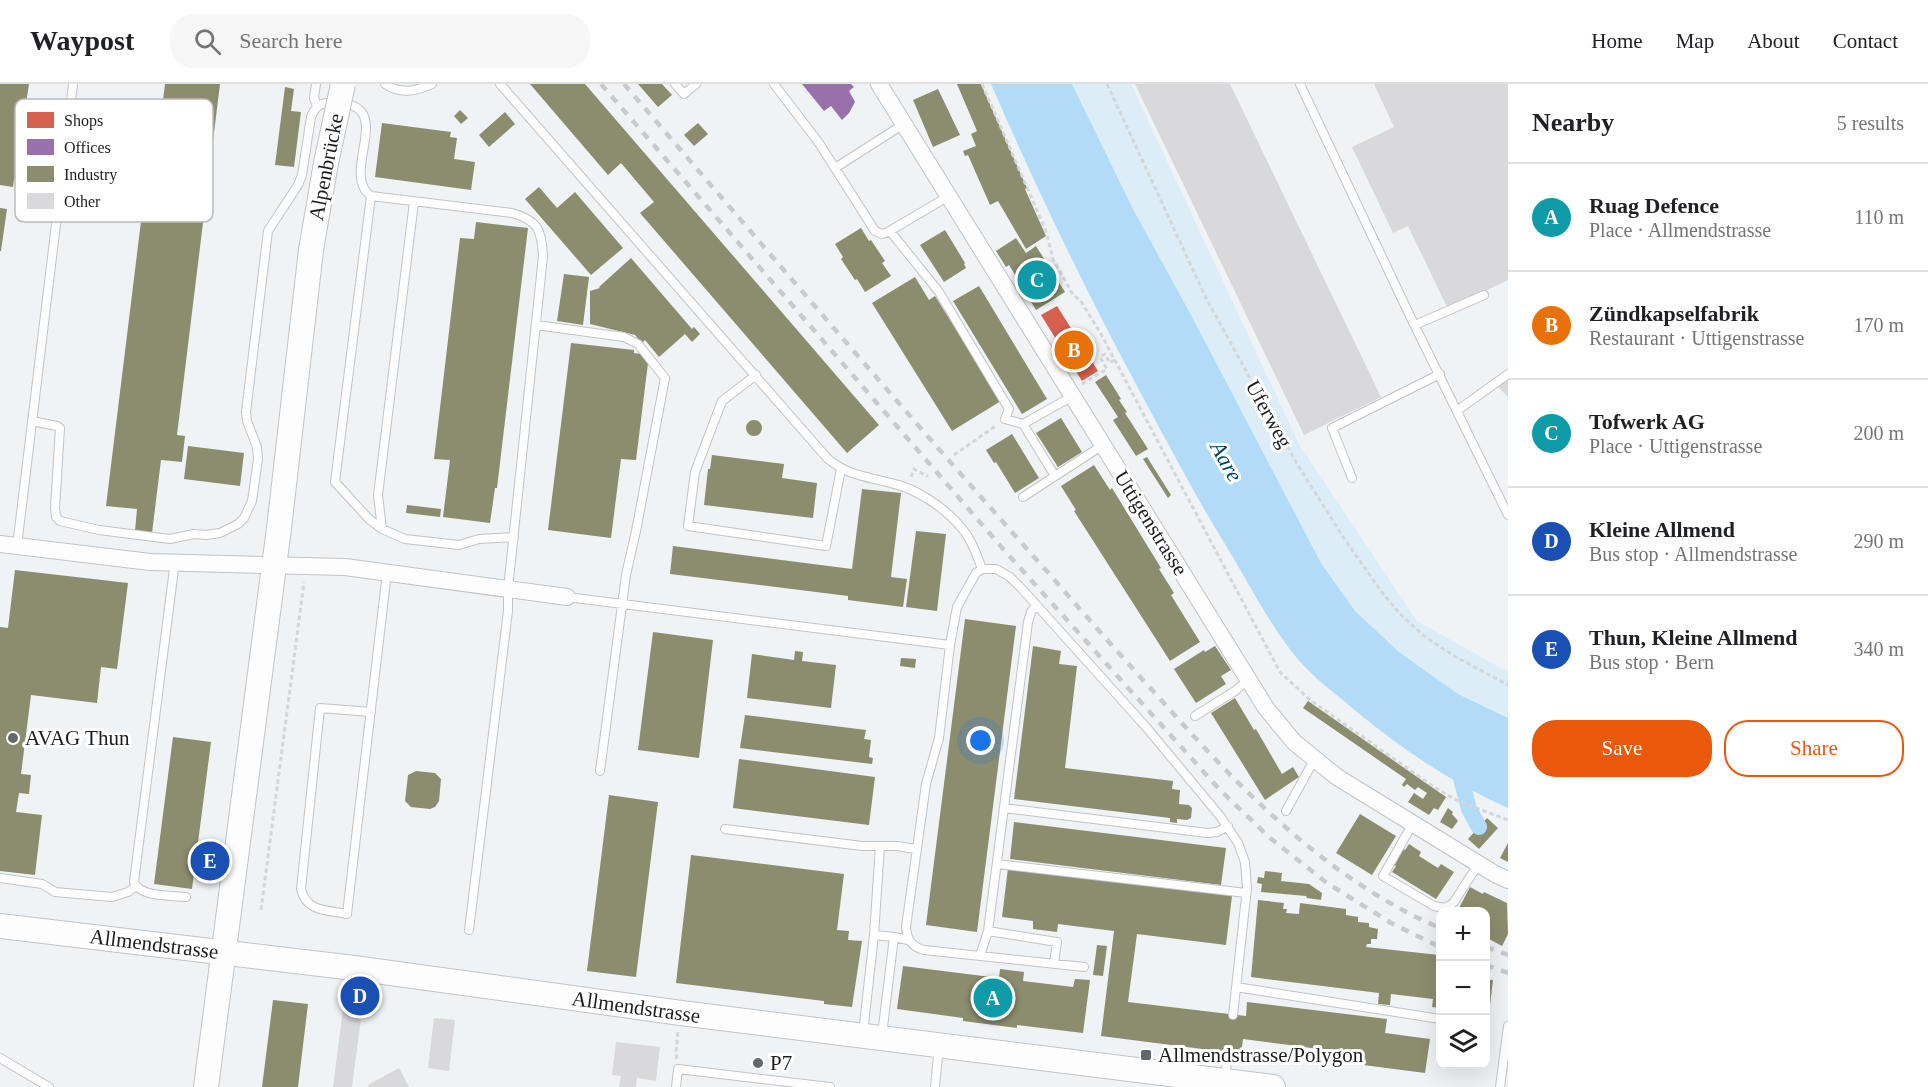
<!DOCTYPE html>
<meta charset="utf-8">
<style>
:root{--surface:#fff;--page:#f6f6f6;--text:#202124;--muted:#757577;--line:#e0e0e0;--accent:#ea580c}
body{margin:0;font-family:Georgia,serif;background:var(--page);color:var(--text)}
.controls{position:absolute;right:18px;bottom:18px;display:grid;overflow:hidden;border-radius:12px;box-shadow:0 6px 24px #0002}
.controls button{width:54px;height:54px;display:grid;place-items:center;padding:0;border:0;border-bottom:2px solid var(--line);background:var(--surface);color:var(--text);font:30px sans-serif}
.you{position:absolute;left:981px;top:657px;width:21px;height:21px;margin:-15px;border:4px solid #fff;border-radius:50%;background:#1a73e8;box-shadow:0 0 0 9px #1a73e833}
.badge{display:grid;place-items:center;width:39px;height:39px;border-radius:50%;background:var(--accent);color:#fff;font-size:20px;font-weight:700}
.pin{position:absolute;translate:-50% -50%;border:3px solid #fff;box-shadow:0 2px 6px #0006}
.list{margin:0;padding:0;list-style:none}
h2{display:flex;justify-content:space-between;align-items:center;height:78px;margin:0;padding:0 24px;font-size:26px}
h2 small{font-size:20px;font-weight:400;color:var(--muted)}
.list li{display:grid;grid-template-columns:39px 1fr auto;gap:18px;align-items:center;box-sizing:border-box;height:108px;padding:0 24px;border-top:2px solid var(--line)}
.list b{display:block;font-size:22px;white-space:nowrap}
.list p{margin:0;font-size:20px;white-space:nowrap;color:var(--muted)}
.list em{font-size:20px;font-style:normal;color:var(--muted)}
.actions{display:flex;gap:12px;padding:18px 24px}
.actions a{flex:1;padding:14px 0;border:2px solid var(--accent);border-radius:24px;text-align:center;font-size:21px;color:var(--accent)}
.actions .main{background:var(--accent);color:#fff}
.icon{flex:none;width:33px;height:33px;fill:none;stroke:currentColor;stroke-width:2;stroke-linecap:round;stroke-linejoin:round}
.map{position:relative;flex:none;width:1508px;height:1003px;overflow:hidden}
header{display:flex;align-items:center;gap:36px;box-sizing:border-box;height:84px;padding:0 30px;background:var(--surface);border-bottom:2px solid var(--line)}
header strong{font-size:28px}
nav{display:flex;gap:33px;margin-inline-start:auto;font-size:21px}
.search{width:420px;height:54px;background:var(--page);display:flex;align-items:center;gap:15px;box-sizing:border-box;padding:0 21px;border-radius:24px;color:var(--muted);font-size:22px}
main{display:flex}
aside{flex:1;background:var(--surface)}
.map>svg:first-child{display:block}
</style>
<header>
<strong>Waypost</strong>
<div class="search"><svg class="icon" aria-label="search" viewBox="0 0 24 24"><circle cx="10" cy="10" r="6"/><path d="M15 15l6 6"/></svg>Search here</div>
<nav><a>Home</a><a>Map</a><a>About</a><a>Contact</a></nav>
</header>
<main>
<div class="map">
<svg width="1508" height="1003" viewBox="0 0 1508 1003">
<rect width="100%" height="100%" fill="#eff3f6"/>
<path fill="#dcedf8" d="M1072 0H1131L1299 360 1417 537 1508 588V634L1458 610 1399 568 1355 527 1321 479 1190 229 1133 125Z"/>
<path fill="#b1dbf7" d="M991 0H1072L1133 125 1190 229 1321 479 1355 527 1399 568 1458 610 1508 634V724C1448 697 1394 660 1344 617 1332 607 1320 598 1309 587 1278 557 1251 503 1228 465 1198 417 1172 367 1145 317 1089 214 1038 108 991 0Z"/>
<path fill="#d6604d" d="M1057 222 1098 287 1082 297 1041 231Z"/>
<path fill="#9970ab" d="M802 0H851L854 3 849 7 855 18 849 29 842 36 831 22 824 27Z"/>
<path fill="#8c8c6e" d="M0 0H29L18 72 42 76 38 99 14 95 13 103 0 101Z
M165 0H220L177 351 185 352 182 378 161 376 152 449 135 447 137 425 106 422 144 113 151 114Z
M530 0H585L879 341 847 369 640 129 654 118 621 79 608 91Z
M638 0H662L672 11 658 23Z
M957 0H981L1027 104 1025 105 1046 152 1026 165 998 117 990 121 968 71 965 72 963 67 976 62 971 50 977 47Z
M285 3 294 5 291 27 301 28 294 83 275 81Z
M938 5 960 51 933 63 913 16Z
M460 26 468 34 461 40 454 32Z
M505 28 515 40 489 63 479 51Z
M382 39 451 48 450 53 457 54 454 75 475 78 471 106 375 93Z
M698 39 708 50 694 62 684 51Z
M539 103 557 124 575 108 623 164 591 191 525 115Z
M0 124 7 125 1 167H0Z
M476 138 528 144 497 404H495L490 439 443 433 450 376 434 375 460 154 474 155Z
M861 144 869 157 871 156 885 177 882 179 891 192 865 208 857 195 855 196 841 175 843 173 835 160Z
M945 146 965 179 964 180 966 184 944 198 920 161Z
M1016 154 1026 169 1036 162 1065 208 1036 226 1009 181 1006 183 996 167Z
M631 174 692 245 694 243 700 250 692 258 685 250 659 273 645 256 642 259 635 251 590 240V207L600 204 599 203Z
M564 190 589 193 583 241 557 237Z
M915 193 929 216 935 212 1001 317 952 347 872 219Z
M979 202 1047 315 1022 330 953 217Z
M571 259 634 266V269L649 271 636 376 621 375 611 454 548 446Z
M1106 291 1121 315 1119 316 1127 328 1125 329 1148 365 1136 372 1113 336 1118 333 1095 298Z
M1061 334 1082 368 1058 383 1036 349Z
M746 344a8 8 0 1 1 16 0a8 8 0 1 1-16 0Z
M1012 350 1039 394 1015 409 996 378 994 379 986 366Z
M188 362 244 369 240 402 184 395Z
M712 371 784 380 782 394 817 399 813 434 704 421 708 385H710Z
M1147 373 1171 411 1168 414 1143 375Z
M1094 381 1110 406 1112 404 1161 484 1159 485 1174 509 1171 511 1200 558 1170 577 1074 427 1076 426 1061 402Z
M862 405 901 409 891 493 907 495 903 523 848 516V512L670 490 673 462 852 485Z
M407 421 441 425 440 433 406 429Z
M916 447 946 450 937 527 906 523Z
M15 486 128 499 117 585 101 583 97 619 31 611 21 690 31 691 29 710 19 709 16 728 42 731 35 791 0 787V543L8 544Z
M965 535 1016 542 977 848 926 841Z
M653 548 713 556 699 674 638 666Z
M1033 562 1061 567 1059 580 1077 582 1065 684 1173 697 1172 705 1180 706 1179 720 1189 721 1192 724 1191 734 1187 736 1177 735V739L1170 738V734L1014 715Z
M1215 562 1231 586 1221 592 1226 600 1196 619 1174 585 1204 566 1205 568Z
M795 567 803 568 802 577 836 581 831 624 747 614 752 570 794 576Z
M901 574 916 575 915 584 900 582Z
M1235 614 1254 646 1256 645 1282 690 1293 683 1299 693 1265 716 1211 629Z
M1308 617 1446 713 1438 726 1434 724 1429 731 1408 718 1414 709 1423 715 1427 709 1418 703 1415 706 1407 700 1404 703 1402 701 1406 695 1303 624Z
M745 631 866 646 864 655 871 656 869 673 873 674 872 680 740 664Z
M173 653 211 658 192 805 154 800Z
M739 675 875 693 869 741 733 724Z
M416 687 435 689 441 695 439 717 435 723 430 725 411 723 405 717 408 691Z
M609 711 658 718 636 893 587 887Z
M1448 724 1453 728 1452 730 1458 737 1452 745 1440 738Z
M1360 730 1396 752 1372 791 1336 769Z
M1487 734 1498 744 1479 765 1468 755Z
M1014 738 1226 764 1221 801 1010 775Z
M1508 759V778L1500 774Z
M1409 760 1421 768 1419 772 1438 784 1441 780 1454 788 1436 815 1392 788 1396 782 1393 780 1403 765 1405 766Z
M691 771 844 790 837 846 849 847 848 856 862 857 852 923 824 920V917L676 899Z
M1008 784 1232 812 1226 861 1137 850 1128 918 1246 932 1247 918 1387 935 1385 949 1430 955 1425 989 1348 979 1349 969 1243 955 1241 970 1101 952 1114 847 1058 840 1057 848 1033 845V837L1002 833Z
M1265 787 1282 789 1281 797 1309 800 1322 809 1321 816 1307 814 1306 812 1261 808 1262 800 1257 799 1258 793 1264 794Z
M1470 803 1483 810 1484 808 1507 819 1508 850 1502 862 1489 855 1488 857 1486 856V828H1457Z
M1258 816 1284 819 1283 825H1287L1286 829 1299 830 1300 819 1346 825V831L1358 833V838L1369 839V843L1378 845 1377 855H1371V860H1367L1366 863 1439 871 1437 889 1440 890V924L1432 923 1433 915 1391 910 1390 921 1378 920 1379 909 1251 893Z
M1097 861 1107 862 1103 892 1093 891Z
M903 882 999 894 1000 885 1024 888 1023 897 1073 903 1075 895 1090 896 1083 949 1017 941V944L963 937V934L897 925Z
M1486 895 1493 896 1489 930 1486 929Z
M273 916 308 920 298 1003H262Z"/>
<g fill="none" stroke-linecap="round" stroke-linejoin="round">
<path stroke="#b1dbf7" stroke-width="16" d="M1457 679 1469 725 1479 743"/>
</g>
<path fill="#d9d8da" d="M1135 0H1230L1381 313 1304 351Z
M1374 0H1508V196L1448 225 1408 142 1393 149 1352 63 1394 43Z
M1508 294V313L1498 303Z
M343 925 362 927 352 1003H333Z
M434 934 455 936 449 987 428 984Z
M616 958 660 963 656 997 637 994 636 1003H619L621 992 612 991Z
M399 984 409 1003H369L368 1001Z"/>
<g fill="none" stroke-linecap="round" stroke-linejoin="round">
<g stroke="#c1c4c6" stroke-width="10">
<path id="service" d="M316 0 314 14 317 22
M385 0C401 11 416 7 432 0
M500 0 827 374C848 392 865 392 891 399 918 405 947 425 964 447 973 458 977 472 982 485
M675 0 684 10 696 0
M774 0 819 59 875 147 882 150 888 148 949 112
M1300 0 1410 232 1508 431
M835 84 904 40
M371 112 335 398 369 435 382 445
M414 118 378 411 382 445 405 455 459 461 479 455 514 453
M890 147 939 208 1009 325 1005 335 1023 340 1073 312
M536 241 624 253 638 260 665 294 636 447 626 491 600 687
M1415 241 1484 211
M756 291 722 317 695 388 688 442 826 462 841 385
M1458 326 1508 290
M32 337 57 342 60 344 55 424 56 433 60 437 99 446 170 455 194 450 206 451 220 449 238 440 244 434 252 417 258 375 257 363 247 337 246 328 268 147 298 101 302 91 311 33C314 25 318 20 327 19 404 14 337 88 371 112L512 129C538 136 542 147 543 172L508 505V527L469 846
M1023 340 1055 392
M1352 394 1332 344 1440 290
M1023 413 1103 361
M17 462 73 0
M175 477 134 798C141 814 171 811 186 813
M567 513 950 561 957 523 976 489 982 485H996L1010 493 1022 505 1146 643 1220 732 1238 759 1245 778 1247 804 1233 931
M950 561 939 654 926 700 906 843C907 856 912 863 924 866L1084 883
M371 628 320 624 301 805C306 828 328 826 347 830L387 488
M1195 632 1235 607 1249 595
M1004 724 1207 749 1217 748 1228 742
M1286 727 1314 676
M1413 739 1383 792 1434 822C1443 824 1448 825 1454 818L1479 779
M725 745 862 762H897L916 765
M880 762 874 851 894 853
M997 780 1246 809
M0 794 42 800 55 808 112 813 128 808 136 802
M988 847 1057 858 1054 879
M980 872 988 847 1028 538 1031 528 1036 521
M1236 903 1440 935
M863 949 874 851
M882 951 894 853 908 856
M0 974 49 1003
M1225 994 1228 968
M676 1003 678 985 830 1003
M935 1003 939 962
M1500 1003 1508 942"/>
</g>
<g stroke="#c1c4c6" stroke-width="18">
<path id="minor" d="M879 0 1266 624 1294 658 1337 693 1495 790 1508 796
M0 460 150 478 345 483 567 513"/>
</g>
<g stroke="#c1c4c6" stroke-width="26">
<path id="secondary" d="M0 842 354 884 681 929 1273 1003
M206 1003 279 444 311 166"/>
</g>
<path stroke="#d5d6d7" stroke-width="3" stroke-dasharray="4.5 3" stroke-linecap="butt" d="M982 0 1046 147 1053 175 1072 209 1082 219 1102 252 1280 588 1310 616 1434 703 1458 717 1508 736
M1107 0 1206 214 1296 378 1343 453 1381 507 1400 530 1424 552 1454 572 1508 601
M1082 300 1107 285 1100 273 1105 270 1110 279 1114 276
M954 371 997 341
M911 393 914 385 927 392 928 391
M261 826 304 498
M677 975 676 969 678 946"/>
<use href="#service" stroke="#fdfdfe" stroke-width="8"/>
<use href="#minor" stroke="#fdfdfe" stroke-width="16"/>
<use href="#secondary" stroke="#fdfdfe" stroke-width="24"/>
<path stroke="#c9cacb" stroke-width="4.5" stroke-dasharray="8 8" stroke-linecap="butt" d="M601 0 1004 466 1220 706 1270 754 1327 799 1391 839 1440 863
M624 0C766 165 907 331 1052 493 1088 535 1125 576 1162 617 1243 708 1327 795 1440 844
M1486 863 1508 871
M1486 881 1508 889"/>
<g stroke="#c1c4c6" stroke-width="26" stroke-linecap="butt">
<path id="secondary-bridge" d="M311 166 326 79 343 0"/>
</g>
<use href="#secondary-bridge" stroke="#fdfdfe" stroke-width="24"/>
</g>
<g fill="#65686a" stroke="#fff" stroke-width="2">
<circle cx="13" cy="654" r="6"/>
<rect x="1140" y="965" width="12" height="12" rx="3"/>
<circle cx="758" cy="979" r="6"/>
</g>
<g text-anchor="middle" stroke-width="6" stroke-linejoin="round" paint-order="stroke">
<g font-size="21" fill="#1b1d1f" stroke="#fff">
<text transform="translate(326 83) rotate(-79)" y="7">Alpenbrücke</text>
<text transform="translate(1269 330) rotate(61)" y="7">Uferweg</text>
<text transform="translate(1151 439) rotate(58)" y="7">Uttigenstrasse</text>
<text transform="translate(154 860) rotate(7)" y="7">Allmendstrasse</text>
<text transform="translate(636 923) rotate(8)" y="7">Allmendstrasse</text>
</g>
<g font-size="21" fill="#1b1d1f" stroke="#fff" text-anchor="start">
<text x="25" y="661">AVAG Thun</text>
<text x="1158" y="978">Allmendstrasse/Polygon</text>
<text x="770" y="986">P7</text>
</g>
<g font-size="22" font-style="italic" fill="#014261" stroke="#fff">
<text transform="translate(1227 377) rotate(61)" y="8">Aare</text>
</g>
</g>
<rect x="15" y="15" width="198" height="123" rx="9" fill="#fff" stroke="#bbbbbc" stroke-width="1.5"/>
<rect x="27" y="28" width="27" height="16" fill="#d6604d"/>
<rect x="27" y="55" width="27" height="16" fill="#9970ab"/>
<rect x="27" y="82" width="27" height="16" fill="#8c8c6e"/>
<rect x="27" y="109" width="27" height="16" fill="#d9d8da"/>
<g font-size="16" fill="#1b1d1f">
<text x="64" y="42">Shops</text>
<text x="64" y="69">Offices</text>
<text x="64" y="96">Industry</text>
<text x="64" y="123">Other</text>
</g>
</svg>
<div class="controls">
<button>+</button>
<button>−</button>
<button><svg class="icon" aria-label="layers" viewBox="0 0 24 24"><path d="M12 4l9 5-9 5-9-5zM3 14l9 5 9-5"/></svg></button>
</div>
<div class="you"></div>
<div class="pin badge" style="left:993px;top:914px;background:#0f9aa8">A</div>
<div class="pin badge" style="left:1074px;top:266px;background:#e8710a">B</div>
<div class="pin badge" style="left:1037px;top:196px;background:#0f9aa8">C</div>
<div class="pin badge" style="left:360px;top:912px;background:#1a4fb4">D</div>
<div class="pin badge" style="left:210px;top:777px;background:#1a4fb4">E</div>
</div>
<aside>
<h2>Nearby<small>5 results</small></h2>
<ul class="list">
<li><span class="badge" style="background:#0f9aa8">A</span><div><b>Ruag Defence</b><p>Place · Allmendstrasse</p></div><em>110 m</em></li>
<li><span class="badge" style="background:#e8710a">B</span><div><b>Zündkapselfabrik</b><p>Restaurant · Uttigenstrasse</p></div><em>170 m</em></li>
<li><span class="badge" style="background:#0f9aa8">C</span><div><b>Tofwerk AG</b><p>Place · Uttigenstrasse</p></div><em>200 m</em></li>
<li><span class="badge" style="background:#1a4fb4">D</span><div><b>Kleine Allmend</b><p>Bus stop · Allmendstrasse</p></div><em>290 m</em></li>
<li><span class="badge" style="background:#1a4fb4">E</span><div><b>Thun, Kleine Allmend</b><p>Bus stop · Bern</p></div><em>340 m</em></li>
</ul>
<div class="actions"><a class="main">Save</a><a>Share</a></div>
</aside>
</main>
